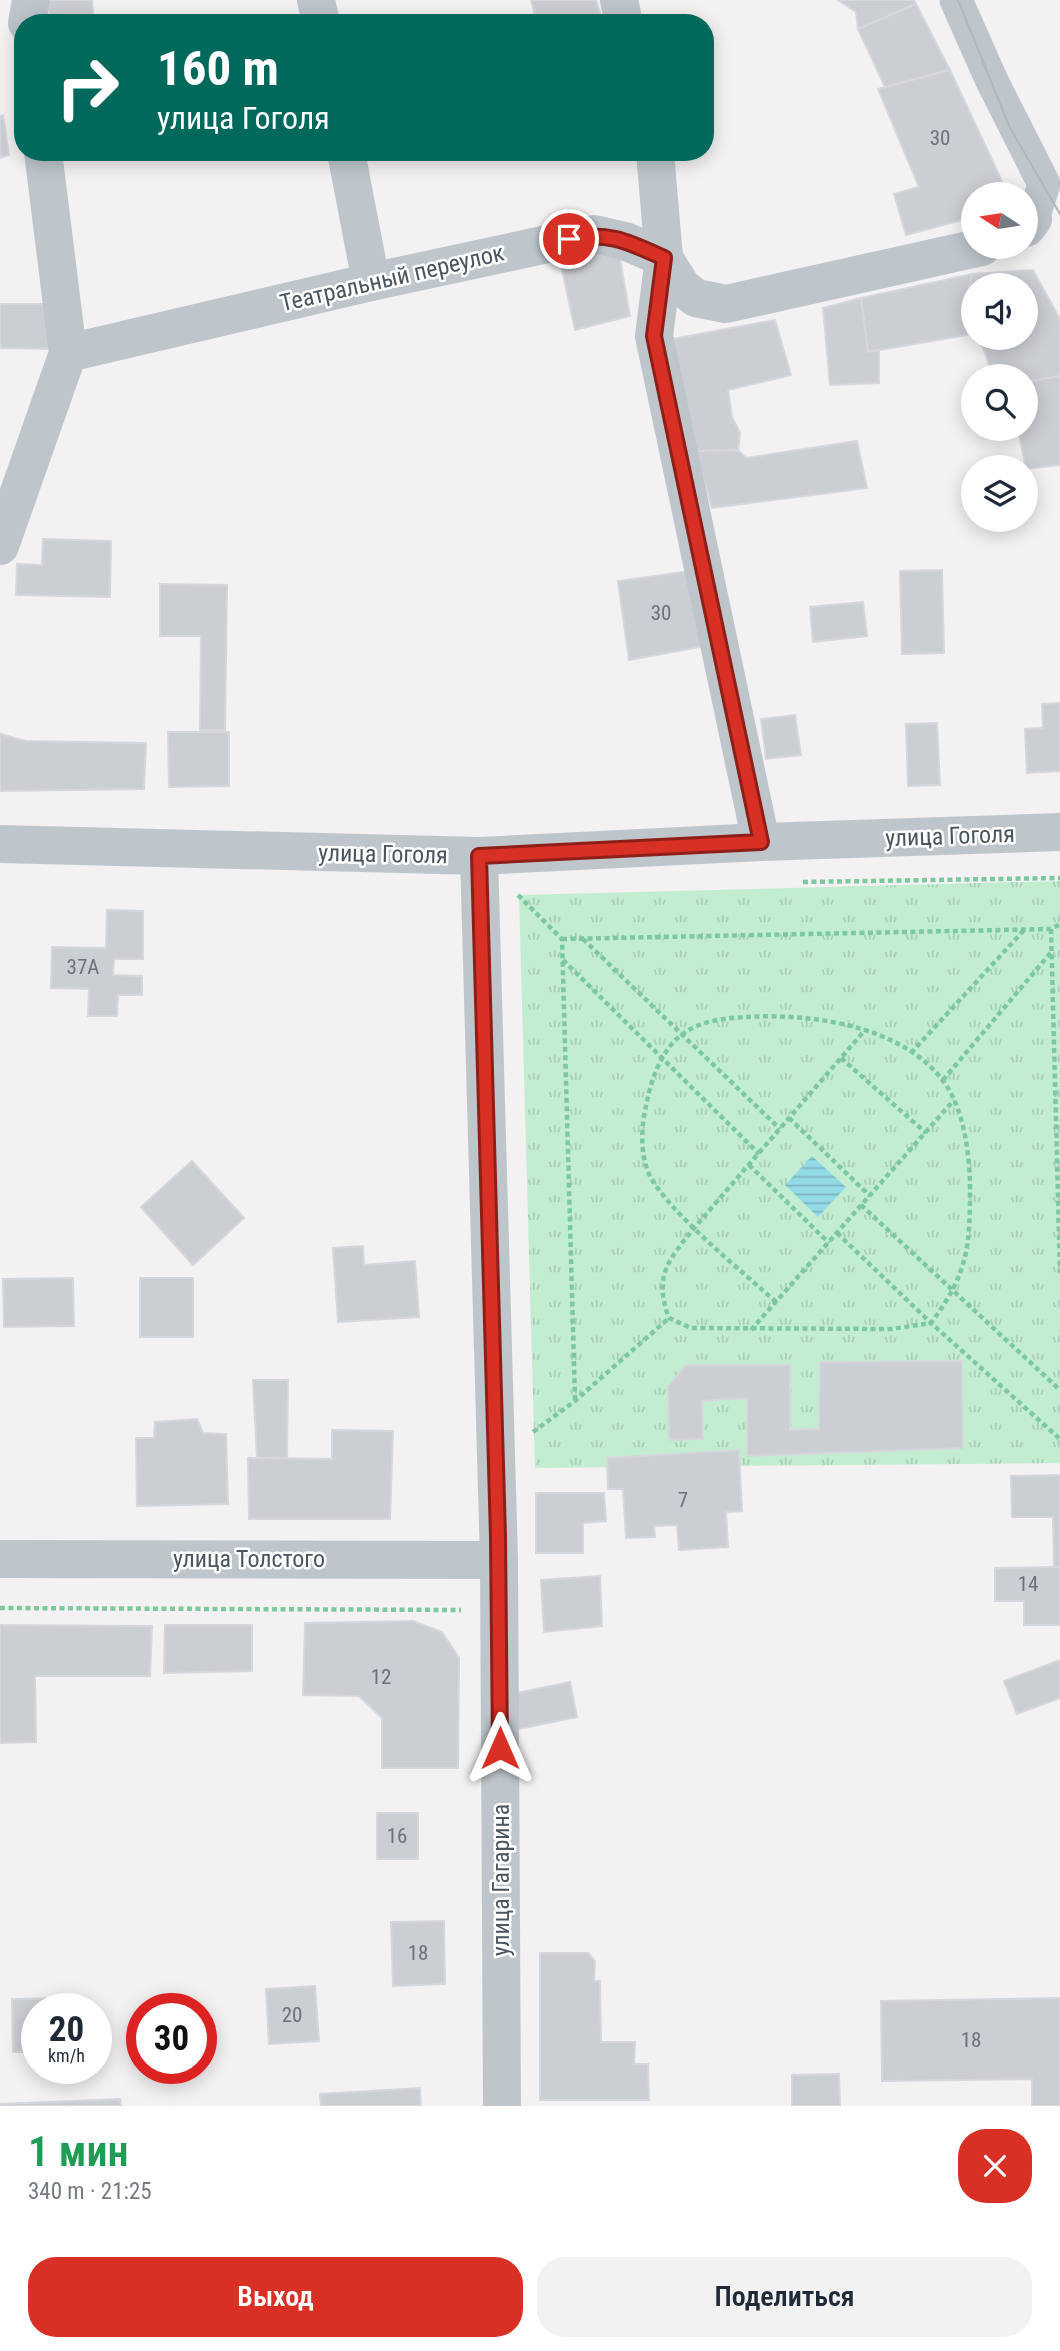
<!DOCTYPE html>
<html lang="ru">
<meta charset="utf-8">
<style>
:root{--surface:#fff;--page:#f2f2f3;--text:#1f2937;--muted:#747a83;--accent:#d93025}
body{margin:0;font-family:"Roboto Condensed",sans-serif;background:var(--page);color:var(--text);height:100vh;display:flex;flex-direction:column;font-size:26px;white-space:nowrap}
*{box-sizing:border-box;margin:0}
p{font-size:23px;color:var(--muted)}
.icon{flex:none;width:38px;height:38px;fill:none;stroke:currentColor;stroke-width:2;stroke-linecap:round;stroke-linejoin:round}
.map{position:relative;height:2106px;overflow:hidden}
.panel{display:flex;flex-direction:column;background:var(--surface);flex:1}
.panel>*{flex:none}
.top-card{position:absolute;left:14px;top:14px;width:700px;height:147px;border-radius:28px;box-shadow:0 4px 18px #0003;background:#00695c;color:#fff;overflow:hidden}
.needle{width:46px;rotate:282deg}
.fabs{position:absolute;left:961px;top:182px;display:grid;gap:14px}
.fabs a{display:grid;place-items:center;width:77px;height:77px;border-radius:50%;background:var(--surface);box-shadow:0 4px 18px #0003;font-size:35px}
.speed{position:absolute;left:21px;top:1993px;display:flex;gap:14px;font-size:35px;font-weight:700;text-align:center}
.speed>*{display:grid;place-content:center;width:91px;height:91px;border-radius:50%;background:var(--surface);box-shadow:0 4px 18px #0003;line-height:1}
.speed small{font-size:18px;font-weight:400}
.speed .limit{border:10px solid #d22;background:#fff;color:#111}
.pin{position:absolute;display:grid;place-items:center;width:60px;height:60px;color:#fff;margin:-30px;border:4px solid #fff;border-radius:50%;box-shadow:0 2px 7px #0007}
.me{position:absolute;width:77px;margin:-38px;rotate:0deg;stroke-linejoin:round;filter:drop-shadow(0 0 5px #0008)}
.turn{display:flex;align-items:center;gap:24px;height:147px;padding:0 28px;font-size:32px}
.turn .icon{width:91px;height:91px;stroke-width:2.5}
.turn b{display:block;font-size:49px;line-height:60px}
.round{display:grid;place-items:center;flex:none;width:74px;height:74px;border-radius:28px;background:var(--page)}
.overview{display:flex;align-items:center;justify-content:space-between;height:119px;padding:0 28px}
h1{font-size:42px;font-weight:600;line-height:52px;color:#1e9e55}
.action{display:flex;gap:14px;margin-top:auto;padding:14px 28px}
.action a{flex:1;height:80px;border-radius:28px;background:var(--accent);color:#fff;font-size:28px;font-weight:600;line-height:80px;text-align:center}
.action a+a{background:var(--page);color:var(--text)}
.map>svg:first-child{display:block}
.park{fill:url(#park-tufts)}
.water{fill:url(#water-rules)}
.building{fill:#cbced3;stroke:#d5d7dc;stroke-width:2}
.lines{fill:none;stroke-linecap:round;stroke-linejoin:round}
.path{stroke:#7dc99f;stroke-width:4.5;stroke-dasharray:5 3.5;stroke-linecap:butt}
.pedestrian{stroke:#bec6cc;stroke-width:33}
.minor{stroke:#bec6cc;stroke-width:38}
.tram{stroke:#b3b6bb;stroke-width:2}
.route-casing{stroke:#8d1f18;stroke-width:18}
.route{stroke:#d93025;stroke-width:12}
.labels{text-anchor:middle;stroke-width:5;stroke-linejoin:round;paint-order:stroke}
.number-label{font-size:21px;fill:#6a737a}
.street-label{font-size:24px;fill:#4a555d;stroke:#fff}
</style>
<div class="map">
<svg width="1060" height="2106" viewBox="0 0 1060 2106">
<defs>
<pattern id="park-tufts" width="24" height="20" patternUnits="userSpaceOnUse" patternTransform="scale(1.75)"><rect width="24" height="20" fill="#c3edd1"/><path d="M3 7l-1-3M5 7V3M7 7l1-3M15 17l-1-3M17 17v-4M19 17l1-3" fill="none" stroke="#a9cdb6"/></pattern>
<pattern id="water-rules" width="6" height="5" patternUnits="userSpaceOnUse" patternTransform="scale(1.75)"><rect width="6" height="5" fill="#93dae7"/><path d="M0 2.5h6" fill="none" stroke="#7ab4be"/></pattern>
</defs>
<rect width="100%" height="100%" fill="#f3f1f1"/>
<path class="park" d="M1060,881V1463L535,1468L519,895Z"/>
<path class="water" d="M812,1156L846,1187L818,1217L785,1185Z"/>
<g class="building">
<path d="M49,0H92L94,23H50Z"/>
<path d="M531,0H596L603,23H537Z"/>
<path d="M838,0H914L916,4L858,29L856,12Z"/>
<path d="M916,4L950,70L885,87L858,29Z"/>
<path d="M950,70L1008,194H973V217L906,235L894,194L919,187L878,89Z"/>
<path d="M3,115L9,155L0,158V116Z"/>
<path d="M617,242L630,316L575,330L559,255Z"/>
<path d="M1033,270L1060,319V376L1026,382V376H994L979,338H1026V285H973V316L968,292L972,274Z"/>
<path d="M972,274L968,292L973,334L868,352L861,298Z"/>
<path d="M861,298L868,352L879,350V383L830,385L823,308Z"/>
<path d="M0,304H51L50,349L0,348Z"/>
<path d="M775,320L791,375L728,390L732,417L740,433L738,450L695,451L672,339Z"/>
<path d="M1060,376V465L1026,469L1018,429H1026V382Z"/>
<path d="M857,441L867,488L712,508L695,451L738,450L746,458Z"/>
<path d="M43,539L111,541L110,597L16,595L17,564L42,565Z"/>
<path d="M942,570L944,653L902,654L900,571Z"/>
<path d="M690,571L705,646L629,660L618,581Z"/>
<path d="M160,584L227,585L225,730H200L201,636H160Z"/>
<path d="M863,602L867,636L813,642L810,607Z"/>
<path d="M1060,703V771L1027,773L1025,729L1043,728L1042,704Z"/>
<path d="M795,715L801,755L766,759L761,719Z"/>
<path d="M937,723L940,785L908,786L906,724Z"/>
<path d="M168,732H229V786L169,787Z"/>
<path d="M0,734L26,741L146,743L144,789L0,791Z"/>
<path d="M107,910L143,911V959H114L113,975L142,976V995H118L117,1016H88L89,989L51,988L52,947L106,948Z"/>
<path d="M192,1161L244,1218L193,1265L141,1207Z"/>
<path d="M363,1246L364,1265L415,1261L419,1317L338,1322L333,1248Z"/>
<path d="M73,1278L74,1326L4,1327L3,1279Z"/>
<rect x="140" y="1278" width="53" height="59"/>
<path d="M962,1361L963,1448L747,1456V1398L702,1401L703,1439L669,1440L668,1386L686,1365H790V1430L819,1429L820,1362Z"/>
<path d="M253,1380H288L287,1458H257Z"/>
<path d="M197,1419L203,1433L226,1434L228,1504L137,1506L136,1438H154L155,1422Z"/>
<path d="M332,1430L393,1431L390,1519H249L248,1458L332,1459Z"/>
<path d="M739,1450L742,1511L726,1512L728,1547L679,1550L677,1525L654,1526L655,1537L626,1538L623,1489H608L607,1458Z"/>
<path d="M1060,1475V1567H1054L1053,1517H1012L1011,1476Z"/>
<path d="M536,1493H604L606,1521L583,1523V1553H536Z"/>
<path d="M1054,1567H1060V1625H1024V1601H995V1568Z"/>
<path d="M600,1576L602,1626L544,1632L541,1580Z"/>
<path d="M413,1621L442,1632L459,1658L458,1768H382V1718L359,1696L303,1695L305,1623Z"/>
<path d="M0,1625L152,1626L150,1676H35L36,1742L0,1743Z"/>
<path d="M165,1625H252V1671L164,1673Z"/>
<path d="M1060,1660V1698L1017,1714L1004,1681Z"/>
<path d="M570,1682L577,1717L514,1730L507,1695Z"/>
<rect x="377" y="1813" width="41" height="46"/>
<path d="M444,1921L445,1984L393,1986L391,1922Z"/>
<path d="M540,1953H588L595,1961L594,1981H600L601,2042H635L634,2064H648L649,2100H540Z"/>
<path d="M315,1986L319,2041L269,2044L266,1989Z"/>
<path d="M85,1998V2009H37V2052H13L12,1999Z"/>
<path d="M1060,1998V2106H1032V2079L882,2081L881,2001Z"/>
<path d="M839,2074L840,2106H792V2075Z"/>
<path d="M420,2088L421,2106H321L320,2094Z"/>
<path d="M120,2099L121,2106H0V2104Z"/>
</g>
<g class="lines">
<g class="path">
<path d="M803,882L1060,878"/>
<path d="M518,895L562,939L575,1401"/>
<path d="M1051,929L1060,1273"/>
<path d="M562,939L1051,929L1060,924"/>
<path d="M583,939L780,1129"/>
<path d="M563,960L759,1154"/>
<path d="M911,1053L1024,930"/>
<path d="M841,1058L926,1133"/>
<path d="M943,1080L1053,950"/>
<path d="M789,1118L870,1196"/>
<path d="M749,1165L829,1243"/>
<path d="M861,1205L1060,1390"/>
<path d="M837,1233L931,1323L1060,1439"/>
<path d="M776,1302C744,1273 666,1210 649,1174C640,1154 641,1127 646,1106C651,1080 661,1049 684,1033C701,1021 725,1018 745,1017C810,1013 902,1025 944,1082C964,1110 969,1151 970,1184C970,1246 969,1272 931,1323L892,1329L691,1328L669,1318C653,1276 669,1259 695,1227L865,1030"/>
<path d="M751,1330L954,1100"/>
<path d="M533,1432L575,1401L669,1318"/>
<path d="M0,1608L461,1610"/>
</g>
<path class="pedestrian" d="M956,0L992,81L1044,184L1033,219"/>
<g class="minor">
<path d="M316,0L321,23"/>
<path d="M619,0L624,23"/>
<path d="M27,23L31,0"/>
<path d="M346,152L371,282"/>
<path d="M655,152L664,258L654,336L761,842"/>
<path d="M1026,228L1033,219"/>
<path d="M68,353L371,282L594,234L625,241L664,258L682,287L696,298L726,304L982,247"/>
<path d="M0,546L68,353L43,152"/>
<path d="M0,844L479,856L761,842L1060,832"/>
<path d="M479,856L499,1560L502,2106"/>
<path d="M0,1559L499,1560"/>
</g>
<path class="tram" d="M958,0L1010,128L1060,214"/>
</g>
<g class="lines">
<g class="route-casing">
<path id="route" d="M500,1748L498,1537L479,856L761,842L654,336L664,258C629,242 608,231 569,239"/>
</g>
<use href="#route" class="route"/>
</g>
<g class="labels">
<g class="number-label">
<text x="940" y="145">30</text>
<text x="661" y="620">30</text>
<text x="83" y="974">37А</text>
<text x="683" y="1507">7</text>
<text x="1028" y="1591">14</text>
<text x="381" y="1684">12</text>
<text x="397" y="1843">16</text>
<text x="418" y="1960">18</text>
<text x="292" y="2022">20</text>
<text x="971" y="2047">18</text>
</g>
<g class="street-label">
<text transform="translate(392 278) rotate(-13)" y="8">Театральный переулок</text>
<text transform="translate(950 836) rotate(-2)" y="8">улица Гоголя</text>
<text transform="translate(383 854) rotate(1)" y="8">улица Гоголя</text>
<text x="249" y="1567">улица Толстого</text>
<text transform="translate(501 1880) rotate(-90)" y="8">улица Гагарина</text>
</g>
</g>
</svg>
<div class="fabs">
<a><svg class="needle" viewBox="-14 -14 28 28"><path d="M0-13l5 13h-10z" fill="#e53935"/><path d="M0 13l5-13h-10z" fill="#747a83"/></svg></a>
<a><svg class="icon" aria-label="sound" viewBox="0 0 24 24"><path d="M4 9h4l5-4v14l-5-4H4zM17 9q2 3 0 6"/></svg></a>
<a><svg class="icon" aria-label="search" viewBox="0 0 24 24"><circle cx="10" cy="10" r="6"/><path d="M15 15l6 6"/></svg></a>
<a><svg class="icon" aria-label="layers" viewBox="0 0 24 24"><path d="M12 4l9 5-9 5-9-5zM3 14l9 5 9-5"/></svg></a>
</div>
<div class="speed"><div>20<small>km/h</small></div><div class="limit">30</div></div>
<div class="pin" style="left:569px;top:239px;background:#d93025"><svg class="icon" aria-label="arrive" viewBox="0 0 24 24"><path d="M6 21V4h12l-3 4 3 4H6"/></svg></div>
<svg class="me" style="left:500px;top:1748px" viewBox="-20 -20 40 40"><path d="M0-17L14 15 0 8-14 15z" fill="#d93025" stroke="#fff" stroke-width="4"/></svg>
<div class="top-card">
<div class="turn"><svg class="icon" aria-label="right" viewBox="0 0 24 24"><path d="M7 20v-9h11M14 6l5 5-5 5"/></svg><div><b>160 m</b>улица Гоголя</div></div>
</div>
</div>
<section class="panel">
<div class="overview"><div><h1>1 мин</h1><p>340 m · 21:25</p></div><a class="round" style="background:#d93025;color:#fff"><svg class="icon" aria-label="close" viewBox="0 0 24 24"><path d="M6 6l12 12M18 6L6 18"/></svg></a></div>
<div class="action"><a>Выход</a><a>Поделиться</a></div>
</section>
